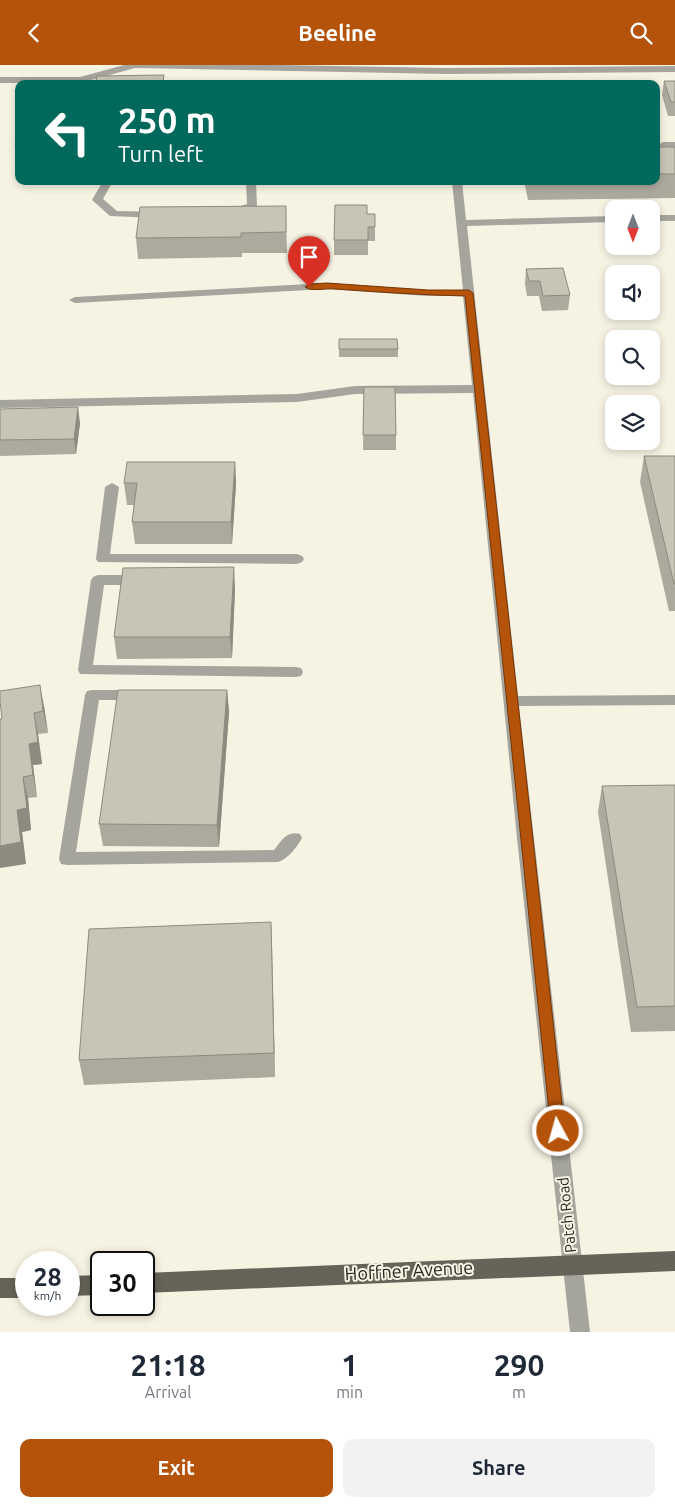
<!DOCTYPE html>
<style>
:root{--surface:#fff;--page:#f2f2f3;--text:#1f2937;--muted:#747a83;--accent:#b45309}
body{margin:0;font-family:Ubuntu,sans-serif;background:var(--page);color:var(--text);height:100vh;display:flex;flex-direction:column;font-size:19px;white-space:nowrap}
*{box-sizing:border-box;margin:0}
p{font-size:16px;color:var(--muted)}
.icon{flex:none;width:28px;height:28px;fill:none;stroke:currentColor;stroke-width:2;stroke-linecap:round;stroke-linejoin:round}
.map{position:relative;height:1267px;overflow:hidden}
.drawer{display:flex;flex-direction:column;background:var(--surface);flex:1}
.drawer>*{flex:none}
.hud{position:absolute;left:15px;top:15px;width:645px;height:105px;border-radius:10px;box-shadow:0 2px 8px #0003;background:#00695c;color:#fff;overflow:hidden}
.needle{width:32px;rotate:180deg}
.controls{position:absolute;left:605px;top:135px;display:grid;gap:10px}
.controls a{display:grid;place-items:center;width:55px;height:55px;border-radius:10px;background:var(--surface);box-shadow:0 2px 8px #0003;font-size:25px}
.speed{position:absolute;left:15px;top:1186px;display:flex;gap:10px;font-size:25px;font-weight:700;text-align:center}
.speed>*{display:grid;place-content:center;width:65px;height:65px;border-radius:50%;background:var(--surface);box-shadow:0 2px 8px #0003;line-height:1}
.speed small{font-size:12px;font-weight:400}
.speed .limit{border:2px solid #111;border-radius:8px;background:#fff;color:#111}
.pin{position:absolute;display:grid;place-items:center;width:42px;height:42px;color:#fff;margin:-51px -21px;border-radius:50% 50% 50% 0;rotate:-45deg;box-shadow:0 0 5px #0007}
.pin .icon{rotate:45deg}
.me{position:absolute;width:55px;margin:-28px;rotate:354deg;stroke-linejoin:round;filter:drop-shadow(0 0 4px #0008)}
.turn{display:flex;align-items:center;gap:18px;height:105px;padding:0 20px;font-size:22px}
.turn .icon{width:65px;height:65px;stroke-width:2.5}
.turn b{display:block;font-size:35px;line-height:42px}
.eta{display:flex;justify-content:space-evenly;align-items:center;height:85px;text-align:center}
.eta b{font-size:30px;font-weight:700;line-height:35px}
.primary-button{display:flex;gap:10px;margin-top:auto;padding:10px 20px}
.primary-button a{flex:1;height:58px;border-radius:10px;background:var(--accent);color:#fff;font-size:20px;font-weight:700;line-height:58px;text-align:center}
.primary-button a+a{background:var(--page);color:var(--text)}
header{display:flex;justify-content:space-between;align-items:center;height:65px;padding:0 20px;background:var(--accent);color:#fff;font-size:22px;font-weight:700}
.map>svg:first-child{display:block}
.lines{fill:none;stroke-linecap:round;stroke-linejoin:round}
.minor{fill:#a5a49d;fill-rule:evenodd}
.major{fill:#666358;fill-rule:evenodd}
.wall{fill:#ada99d}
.shaded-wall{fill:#8d8a7f}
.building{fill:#c9c5b6;stroke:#8d8a7f}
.route{fill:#b45309;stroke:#753606}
.labels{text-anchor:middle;stroke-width:4;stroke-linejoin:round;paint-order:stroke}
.street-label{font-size:15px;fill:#26251f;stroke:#f7f3e3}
.near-street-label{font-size:18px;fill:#26251f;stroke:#f7f3e3}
</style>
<header><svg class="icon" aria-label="back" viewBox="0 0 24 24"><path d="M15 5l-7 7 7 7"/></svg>Beeline<svg class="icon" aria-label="search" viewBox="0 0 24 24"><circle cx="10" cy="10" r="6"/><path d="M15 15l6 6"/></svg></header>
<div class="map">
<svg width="675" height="1267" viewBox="0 0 675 1267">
<rect width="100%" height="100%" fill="#f7f3e3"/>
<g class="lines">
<g class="minor">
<path d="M124,0H279L445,3L675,1V7L445,9L135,3L80,18H0V12H80Z"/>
<path d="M663,77H675V83L659,82L658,80Z"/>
<path d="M103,116H113L103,134L117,146L159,147L164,150L159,153L110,151L92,135Z"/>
<path d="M246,116H256L257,141L256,143L231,150L227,149L226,147L227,145L247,139Z"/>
<path d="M452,116H462L466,155L614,151V157L467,161L518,631L675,630V640L519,641L590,1267H570L517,773L473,328L355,329L297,337L0,343V335L297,329L355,321L472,320L463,231H427L327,224L75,238L69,235L75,232L327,218L427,225H463Z"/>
<rect x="651" y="150" width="24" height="6"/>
<path d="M112,418L119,422L110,489H297L302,491L304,494L302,497L297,499L98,497L96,494L105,422Z"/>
<path d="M98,510H142L147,512L149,515L147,518L142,520H104L93,600L296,602L301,603L303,607L301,611L296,612L80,609L78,605L91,515L93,512Z"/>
<path d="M92,625H136L141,626L143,630L141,634L136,635H99L76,787L274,785C281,776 287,765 300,769L302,773C297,782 288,794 278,797L67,800L61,799L59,794L85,630L87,626Z"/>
</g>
<g class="major">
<path d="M675,1186V1206L144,1228V1208Z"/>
<path d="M101,1210V1230L69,1231V1211Z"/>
<rect x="0" y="1213" width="26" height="20"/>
</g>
</g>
<g class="wall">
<path d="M664,16H675V51H668L662,30Z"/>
<path d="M19,67V94H17L15,80Z"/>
<path d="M656,82H675V133L528,135L524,116H656Z"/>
<path d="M286,141L287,188H242V192L138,194L136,173Z"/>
<path d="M367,149H375V176H368V190H334V175Z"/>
<path d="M526,204L570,230L568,245L542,246L539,231H527L525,219Z"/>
<path d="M339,274L398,284V292H339Z"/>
<path d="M364,322L396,370V385H363Z"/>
<path d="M0,344L80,358L76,389L0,391Z"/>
<path d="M644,391H675V546H669L640,417Z"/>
<path d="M235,397L236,419L232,479H135L132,457L134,440H127L124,418Z"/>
<path d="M235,524L232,593L117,594L114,572Z"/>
<path d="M227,625L229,647L219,782L103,781L99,759Z"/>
<path d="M44,641L48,668L38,669L42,699L33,700L37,732L28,733L31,765L22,767L26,799L0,654Z"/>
<path d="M675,720V966L631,967L598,747L602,721Z"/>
<path d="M271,857L275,1012L84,1020L79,995Z"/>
</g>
<g class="shaded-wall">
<path d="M78,342L80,358L76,389L74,374Z"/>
<path d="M235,397L236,419L232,479L231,457Z"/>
<path d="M234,502L235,524L232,593L230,572Z"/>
<path d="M40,620L44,641L48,668L43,646Z"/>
<path d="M227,625L229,647L219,782L217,760Z"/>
<path d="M34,648L38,669L42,699L33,700L37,732L33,710L29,679Z"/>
<path d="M23,712L28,733L31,765L22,767L26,799L0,803V781L17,745Z"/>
<path d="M271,857L272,882L275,1012L274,988Z"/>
</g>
<g class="building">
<path d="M164,10L163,19H95L97,11Z"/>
<rect x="290" y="16" width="39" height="3"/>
<path d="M510,16H570L571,19H511Z"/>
<path d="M664,16H675V37H671Z"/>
<path d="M19,67V80H15Z"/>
<rect x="656" y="82" width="19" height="27"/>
<path d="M335,140H367V149H375V162H368V175H334Z"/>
<path d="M286,141V167L241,168V172L136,173L140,142Z"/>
<path d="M563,203L570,230L543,231L540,216H529L526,204Z"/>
<path d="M339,274H397L398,284H339Z"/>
<path d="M364,322H395L396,370H363Z"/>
<path d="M78,342L74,374L0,375V344Z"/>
<path d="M644,391H675V519H674Z"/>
<path d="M127,397H235L231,457H132L137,418H124Z"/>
<path d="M234,502L230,572H114L123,503Z"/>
<path d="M40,620L43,646L34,648L38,677L29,679L33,710L23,712L27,743L17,745L21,777L0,781V654H2L0,636V626Z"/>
<path d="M118,625H227L217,760L99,759Z"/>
<path d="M675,720V941L637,942L602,721Z"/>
<path d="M271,857L274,988L79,995L89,864Z"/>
</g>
<path class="route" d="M327,218L428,225H469L473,228L565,1066L563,1070L558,1072L553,1070L551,1066L465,231C421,230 378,227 335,224C326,223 311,227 305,222L309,219Z"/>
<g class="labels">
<g class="street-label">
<text transform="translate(567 1150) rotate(-96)" y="5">Patch Road</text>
</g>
<g class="near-street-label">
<text transform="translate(409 1206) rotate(-3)" y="6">Hoffner Avenue</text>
</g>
</g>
</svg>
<div class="controls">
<a><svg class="needle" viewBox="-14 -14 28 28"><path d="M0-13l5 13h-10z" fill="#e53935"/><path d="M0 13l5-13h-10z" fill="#747a83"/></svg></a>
<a><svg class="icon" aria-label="sound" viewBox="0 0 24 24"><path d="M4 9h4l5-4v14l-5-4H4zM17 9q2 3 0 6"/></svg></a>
<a><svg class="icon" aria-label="search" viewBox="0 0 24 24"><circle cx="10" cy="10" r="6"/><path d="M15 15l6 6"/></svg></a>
<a><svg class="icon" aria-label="layers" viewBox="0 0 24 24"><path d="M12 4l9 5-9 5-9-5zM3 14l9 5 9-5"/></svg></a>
</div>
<div class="speed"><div>28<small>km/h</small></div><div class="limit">30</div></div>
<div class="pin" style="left:309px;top:222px;background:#d93025"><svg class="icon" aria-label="arrive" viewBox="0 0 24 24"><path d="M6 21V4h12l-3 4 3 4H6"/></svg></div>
<svg class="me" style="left:558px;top:1066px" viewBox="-20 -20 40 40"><circle r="17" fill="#b45309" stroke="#fff" stroke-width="3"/><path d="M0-11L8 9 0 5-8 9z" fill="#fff"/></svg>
<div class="hud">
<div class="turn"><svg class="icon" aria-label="left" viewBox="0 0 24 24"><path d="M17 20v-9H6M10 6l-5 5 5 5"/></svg><div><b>250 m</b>Turn left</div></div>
</div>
</div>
<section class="drawer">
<div class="eta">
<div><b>21:18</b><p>Arrival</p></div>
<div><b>1</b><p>min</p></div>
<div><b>290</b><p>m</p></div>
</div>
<div class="primary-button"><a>Exit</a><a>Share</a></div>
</section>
